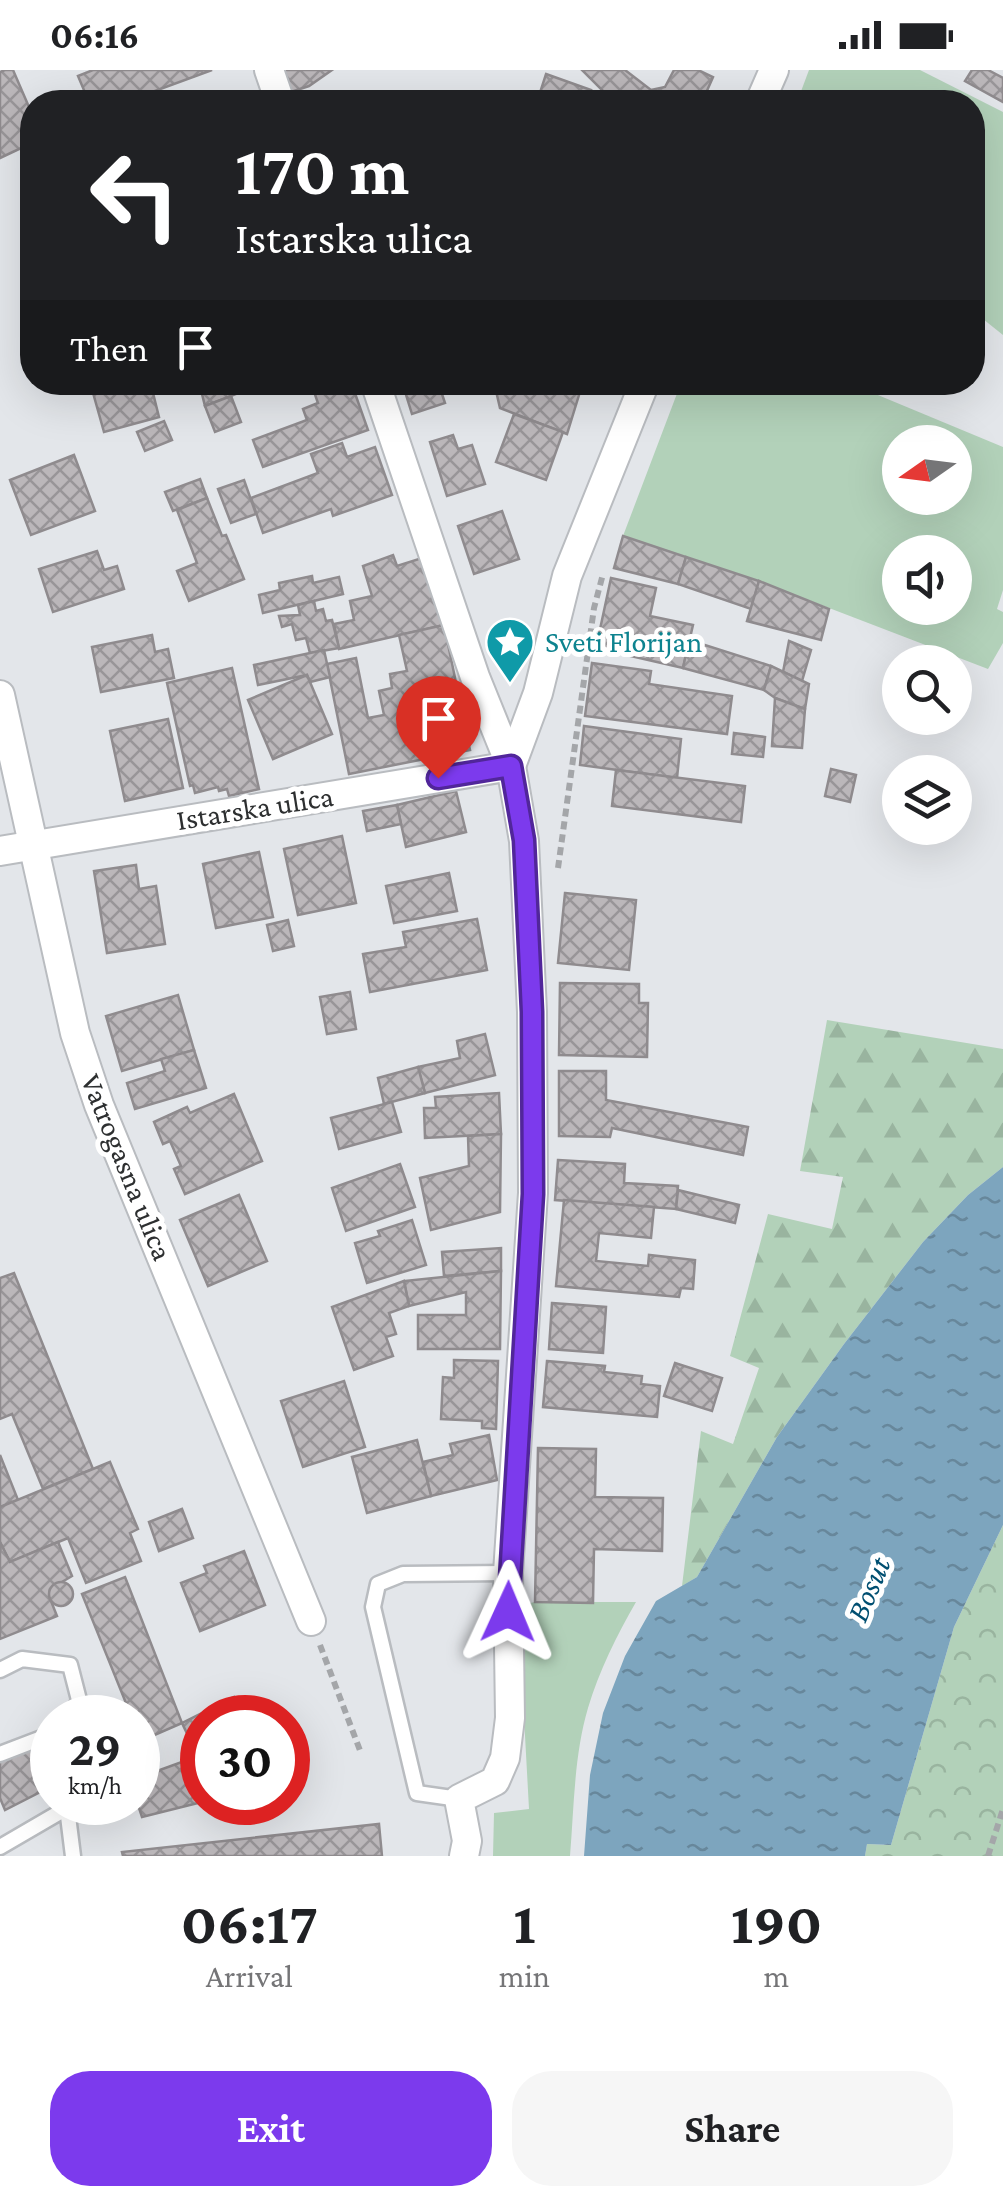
<!DOCTYPE html>
<style>
:root{--surface:#fff;--page:#f6f6f6;--text:#202124;--muted:#757577;--accent:#7c3aed}
body{margin:0;font-family:"Crimson Pro",serif;background:var(--page);color:var(--text);height:100vh;display:flex;flex-direction:column;font-size:38px;white-space:nowrap}
*{box-sizing:border-box;margin:0}
p{font-size:32px;color:var(--muted)}
.icon{flex:none;width:55px;height:55px;fill:none;stroke:currentColor;stroke-width:2;stroke-linecap:round;stroke-linejoin:round}
.map{position:relative;height:1786px;overflow:hidden}
.sheet{display:flex;flex-direction:column;background:var(--surface);flex:1}
.sheet>*{flex:none}
.top-card{position:absolute;left:20px;top:20px;width:965px;height:305px;border-radius:40px;box-shadow:0 10px 40px #0002;background:#202124;color:#fff;overflow:hidden}
.needle{width:65px;rotate:256deg}
.buttons{position:absolute;left:882px;top:355px;display:grid;gap:20px}
.buttons a{display:grid;place-items:center;width:90px;height:90px;border-radius:50%;background:var(--surface);box-shadow:0 10px 40px #0002;font-size:50px}
.speed{position:absolute;left:30px;top:1625px;display:flex;gap:20px;font-size:50px;font-weight:700;text-align:center}
.speed>*{display:grid;place-content:center;width:130px;height:130px;border-radius:50%;background:var(--surface);box-shadow:0 10px 40px #0002;line-height:1}
.speed small{font-size:25px;font-weight:400}
.speed .limit{border:15px solid #d22;background:#fff;color:#111}
.pin{position:absolute;display:grid;place-items:center;width:85px;height:85px;color:#fff;margin:-102px -42px;border-radius:50% 50% 50% 0;rotate:-45deg;box-shadow:0 0 10px #0007}
.pin .icon{rotate:45deg}
.me{position:absolute;width:110px;margin:-55px;rotate:1deg;stroke-linejoin:round;filter:drop-shadow(0 0 8px #0008)}
.turn{display:flex;align-items:center;gap:35px;height:210px;padding:0 50px;font-size:45px}
.turn .icon{width:130px;height:130px;stroke-width:2.5}
.turn b{display:block;font-size:70px;line-height:85px}
.then{display:flex;align-items:center;height:95px;padding:0 50px;background:#0003;gap:20px;font-size:38px}
.eta{display:flex;justify-content:space-evenly;align-items:center;height:170px;text-align:center}
.eta b{font-size:60px;font-weight:700;line-height:70px}
.cta{display:flex;gap:20px;margin-top:auto;padding:20px 50px}
.cta a{flex:1;height:115px;border-radius:40px;background:var(--accent);color:#fff;font-size:40px;font-weight:700;line-height:115px;text-align:center}
.cta a+a{background:var(--page);color:var(--text)}
.status{display:flex;justify-content:space-between;align-items:center;height:70px;padding:0 50px;background:var(--surface);direction:ltr}
.status svg{height:28px;fill:currentColor}
.map>svg:first-child{display:block}
.grass{fill:#b2d1b9;fill-rule:evenodd}
.forest{fill:url(#forest-firs)}
.park{fill:url(#park-crowns)}
.water{fill:url(#water-ripples)}
.building{fill:url(#building-cross-hatch);stroke:#8f8b8e;stroke-width:2.5}
.lines{fill:none;stroke-linecap:round;stroke-linejoin:round}
.service-casing{stroke:#b9bcc0;stroke-width:19}
.minor-casing{stroke:#b9bcc0;stroke-width:32}
.path{stroke:#a4a6a9;stroke-width:6;stroke-dasharray:8 5;stroke-linecap:butt}
.service{stroke:#fff;stroke-width:14}
.minor{stroke:#fff;stroke-width:28}
.route-casing{stroke:#51269a;stroke-width:25}
.route{stroke:#7c3aed;stroke-width:18}
.labels{text-anchor:middle;stroke-width:10;stroke-linejoin:round;paint-order:stroke}
.culture-label{font-size:30px;fill:#0d838f;stroke:#fff;text-anchor:start}
.street-label{font-size:30px;fill:#2d2f30;stroke:#fff}
.water-label{font-size:32px;font-style:italic;fill:#004f71;stroke:#fff}
</style>
<div class="status"><b>06:16</b><svg viewBox="0 0 49 12"><path d="M0 12V9h3v3zM5 12V6h3v6zM10 12V3h3v9zM15 12V0h3v12zM26 1h20v11H26zM47 4h2v5h-2z"/></svg></div>
<div class="map">
<svg width="1003" height="1786" viewBox="0 0 1003 1786">
<defs>
<pattern id="forest-firs" width="22" height="20" patternUnits="userSpaceOnUse" patternTransform="scale(2.5)"><rect width="22" height="20" fill="#b2d1b9"/><path d="M5 1l3.5 6h-7zM16 11l3.5 6h-7z" fill="#99b49f"/></pattern>
<pattern id="park-crowns" width="20" height="18" patternUnits="userSpaceOnUse" patternTransform="scale(2.5)"><rect width="20" height="18" fill="#b2d1b9"/><path d="M2 6a3 3 0 1 1 6 0M12 15a3 3 0 1 1 6 0" fill="none" stroke="#99b49f"/></pattern>
<pattern id="water-ripples" width="26" height="14" patternUnits="userSpaceOnUse" patternTransform="scale(2.5)"><rect width="26" height="14" fill="#7da5be"/><path d="M2 4q2-2 4 0t4 0M15 11q2-2 4 0t4 0" fill="none" stroke="#67879b"/></pattern>
<pattern id="building-cross-hatch" width="8" height="8" patternUnits="userSpaceOnUse" patternTransform="scale(2.5)"><rect width="8" height="8" fill="#bbb7ba"/><path d="M0 0l8 8M0 8l8-8" fill="none" stroke="#989598"/></pattern>
</defs>
<rect width="100%" height="100%" fill="#e3e6ea"/>
<g class="grass">
<path d="M809,0H920L1003,42V265L973,241L972,32H797Z"/>
<path d="M681,313H849L1003,377V520L997,539L1003,542V573L988,599L759,511L623,466ZM900,372H955V428H900ZM900,482H955V538H900Z"/>
<path d="M535,1532H636C617,1565 599,1601 588,1638C574,1685 574,1738 570,1786H493L494,1743L529,1739L519,1555L520,1535Z"/>
</g>
<path class="forest" d="M827,950L1003,979V1097L968,1125L923,1172L844,1274L777,1367L697,1507L682,1516L701,1361L733,1374L759,1298L730,1286L768,1144L832,1159L843,1107L800,1101Z"/>
<path class="park" d="M1003,1455V1786H865L867,1774L891,1775L954,1557Z"/>
<path class="water" d="M1003,1097V1455L954,1557L891,1775L867,1774L865,1786H584L590,1705L603,1643L625,1586L656,1531L697,1507L777,1367L844,1274L923,1172L968,1125Z"/>
<g class="building">
<path d="M5,0H13L32,44V73L0,88V2Z"/>
<path d="M93,0H212L125,32H89L78,6Z"/>
<path d="M283,0H332L309,16L291,22Z"/>
<path d="M582,0H625L651,20L665,17L674,0H698L713,7L702,32H614Z"/>
<path d="M972,0H988L1003,8V32L965,11Z"/>
<path d="M546,4L591,20L586,32H537Z"/>
<path d="M90,312H135L138,323L152,319L159,347L104,362Z"/>
<path d="M199,312H267L205,336Z"/>
<path d="M330,312H351L368,360L263,397L253,370L307,350L303,339L318,333L313,319Z"/>
<path d="M402,312H438L445,333L412,344Z"/>
<path d="M494,312L545,315L583,312L567,364L500,338Z"/>
<path d="M231,326L241,352L215,362L205,336Z"/>
<path d="M514,344L563,362L546,410L496,392Z"/>
<path d="M164,351L172,370L145,381L137,362Z"/>
<path d="M453,365L458,379L472,375L485,414L447,426L430,372Z"/>
<path d="M342,373L347,387L375,377L392,425L333,446L331,439L263,463L251,428L318,403L311,384Z"/>
<path d="M74,385L95,441L31,465L10,410Z"/>
<path d="M200,409L207,428L173,441L165,422Z"/>
<path d="M244,410L256,444L231,453L218,419Z"/>
<path d="M207,428L222,466L226,465L244,509L189,531L177,501L197,493L177,440Z"/>
<path d="M502,441L519,489L474,504L458,456Z"/>
<path d="M623,466L686,487L678,514L614,498Z"/>
<path d="M97,481L104,500L117,496L124,519L53,542L39,499Z"/>
<path d="M393,485L397,496L422,488L444,555L339,579L334,554L354,550L350,531L372,526L363,496Z"/>
<path d="M686,487L759,511L751,539L678,514Z"/>
<path d="M312,506L313,513L339,507L343,524L263,543L259,525L280,520L279,513Z"/>
<path d="M611,508L656,518L650,546L693,555L683,598L596,578Z"/>
<path d="M759,511L829,539L821,570L747,551Z"/>
<path d="M314,531L316,541L323,539L326,551L332,550L339,578L310,583L306,568L296,570L292,554L282,557L279,546L300,545L298,535Z"/>
<path d="M444,555L470,680L349,704L327,594L356,588L368,648L384,645L379,621L392,618L390,604L407,601L399,565Z"/>
<path d="M152,565L155,582L168,579L174,608L101,622L92,577Z"/>
<path d="M689,570L771,596L764,620L683,598Z"/>
<path d="M789,571L811,580L802,611L783,602Z"/>
<path d="M324,580L330,607L310,612L307,605L258,615L254,595Z"/>
<path d="M592,593L651,601L649,614L732,626L727,664L585,646Z"/>
<path d="M771,596L809,614L805,639L775,628L764,620Z"/>
<path d="M232,598L259,719L229,726L227,719L219,721L218,717L195,723L193,715L190,716L167,613Z"/>
<path d="M307,605L332,664L273,689L248,630Z"/>
<path d="M775,628L805,639L802,678L772,676Z"/>
<path d="M168,649L183,718L125,731L110,661Z"/>
<path d="M584,656L681,669L677,708L580,695Z"/>
<path d="M734,663L765,667L763,687L732,684Z"/>
<path d="M831,699L856,705L850,732L825,726Z"/>
<path d="M616,700L745,716L741,752L612,736Z"/>
<path d="M456,721L466,762L406,777L397,735Z"/>
<path d="M397,735L401,754L367,761L363,741Z"/>
<path d="M342,766L356,833L298,845L284,779Z"/>
<path d="M259,782L273,847L216,858L203,794Z"/>
<path d="M136,795L139,819L156,816L165,874L107,883L94,801Z"/>
<path d="M449,803L457,841L394,853L386,816Z"/>
<path d="M565,823L636,830L629,900L558,893Z"/>
<path d="M477,849L487,900L370,922L363,884L406,877L403,862Z"/>
<path d="M288,850L294,876L273,881L267,855Z"/>
<path d="M560,913L639,914V933H648L647,987L559,985Z"/>
<path d="M350,922L356,959L327,964L320,927Z"/>
<path d="M178,925L194,980L122,1001L106,946Z"/>
<path d="M485,964L495,1005L425,1023L418,997L460,988L457,971Z"/>
<path d="M194,980L206,1018L135,1039L127,1013L165,1001L161,989Z"/>
<path d="M418,997L425,1023L384,1034L378,1008Z"/>
<path d="M559,1001H606V1030L748,1057L743,1085L612,1058L610,1067L559,1066Z"/>
<path d="M499,1023L501,1064L425,1068L424,1038H436L435,1027Z"/>
<path d="M234,1024L262,1091L185,1124L174,1099L181,1096L170,1071L163,1074L154,1052L187,1037L190,1043Z"/>
<path d="M392,1032L401,1062L339,1079L331,1048Z"/>
<path d="M501,1064L500,1142L431,1160L420,1108L469,1096L468,1066Z"/>
<path d="M558,1090L625,1094L624,1113L678,1116L676,1139L555,1130Z"/>
<path d="M400,1094L415,1137L346,1161L332,1118Z"/>
<path d="M678,1120L739,1135L735,1153L676,1139Z"/>
<path d="M239,1125L267,1191L208,1216L180,1150Z"/>
<path d="M564,1130L654,1137L651,1168L599,1163L596,1191L648,1196L649,1185L695,1190L693,1219L681,1218L679,1227L556,1216Z"/>
<path d="M412,1150L426,1195L367,1213L355,1173L380,1166L378,1161Z"/>
<path d="M501,1178V1201L444,1206L442,1182Z"/>
<path d="M501,1201L500,1279H418V1245H466V1222L409,1236L404,1211Z"/>
<path d="M14,1203L93,1399L43,1419L12,1344L0,1349V1208Z"/>
<path d="M404,1211L409,1236L389,1243L396,1264L386,1267L393,1286L354,1300L332,1237Z"/>
<path d="M552,1233L606,1237L603,1283L549,1279Z"/>
<path d="M454,1290L498,1291L496,1359L482,1358V1351L441,1349L443,1307L454,1308Z"/>
<path d="M547,1291L605,1296L604,1302L642,1306L641,1314L660,1316L657,1347L543,1337Z"/>
<path d="M675,1293L722,1308L712,1341L664,1326Z"/>
<path d="M344,1311L365,1377L303,1397L281,1331Z"/>
<path d="M489,1365L497,1410L431,1426L423,1392L453,1385L450,1374Z"/>
<path d="M417,1370L431,1426L367,1443L352,1387Z"/>
<path d="M538,1378L596,1379L595,1427L663,1428L662,1481L594,1479L593,1533L535,1532Z"/>
<path d="M0,1385L18,1430L0,1437Z"/>
<path d="M110,1392L138,1459L130,1463L141,1491L86,1513L68,1468L10,1492L0,1472V1437Z"/>
<path d="M182,1439L193,1468L159,1481L149,1452Z"/>
<path d="M0,1472L10,1492L58,1472L72,1506L50,1519L49,1526L57,1546L0,1569Z"/>
<path d="M244,1481L265,1535L200,1561L181,1513L207,1503L204,1496Z"/>
<path d="M125,1507L182,1653L141,1671L138,1648H132L82,1524Z"/>
<circle cx="61" cy="1524" r="12"/>
<path d="M234,1627L245,1648H202V1695L182,1653Z"/>
<path d="M50,1670L52,1716L5,1740L0,1728V1688Z"/>
<path d="M288,1673L305,1708L288,1716Z"/>
<path d="M198,1686L202,1695V1732L142,1747L137,1732L138,1708Z"/>
<path d="M221,1732H255L228,1746Z"/>
<path d="M379,1754L382,1786H123L122,1782Z"/>
</g>
<g class="lines">
<g class="service-casing">
<g id="service">
<path d="M0,1600L22,1589L70,1595L79,1630L71,1648"/>
<path d="M0,1684L52,1664"/>
<path d="M459,1729L417,1723L373,1537L378,1514L403,1504L508,1503"/>
<path d="M0,1777L67,1738L73,1786"/>
</g>
</g>
<g class="minor-casing">
<g id="minor">
<path d="M269,0L280,32"/>
<path d="M760,32L774,0"/>
<path d="M375,312L475,607L511,696L524,771L532,942L533,1123L508,1503L510,1648L505,1688L495,1711L459,1729L467,1771L464,1786"/>
<path d="M0,625L75,963L99,1035L311,1551"/>
<path d="M511,696L538,623L567,506L645,312"/>
<path d="M0,781L511,696"/>
</g>
</g>
<g class="path">
<path d="M558,798L594,538L603,504"/>
<path d="M320,1575L361,1683"/>
<path d="M988,1786L1003,1739"/>
</g>
<use href="#service" class="service"/>
<use href="#minor" class="minor"/>
</g>
<g class="lines">
<g class="route-casing">
<path id="route" d="M438,708L511,696L524,770L532,942L533,1124L508,1542"/>
</g>
<use href="#route" class="route"/>
</g>
<defs>
<g id="sight-pin" transform="scale(2.5)"><path d="M0 17L-7.5 6A9.5 9.5 0 1 1 7.5 6Z" fill="#0f9aa8" stroke="#fff"/><path d="M0-6L1.8-2.2L6-1.7L2.9 1.2L3.7 5.4L0 3.3L-3.7 5.4L-2.9 1.2L-6-1.7L-1.8-2.2Z" fill="#fff"/></g>
</defs>
<g fill-rule="evenodd">
<use href="#sight-pin" x="510" y="572"/>
</g>
<g class="labels">
<g class="culture-label">
<text x="545" y="582">Sveti Florijan</text>
</g>
<g class="street-label">
<text transform="translate(255 738) rotate(-9)" y="10">Istarska ulica</text>
<text transform="translate(127 1097) rotate(68)" y="10">Vatrogasna ulica</text>
</g>
<g class="water-label">
<text transform="translate(868 1519) rotate(-67)" y="11">Bosut</text>
</g>
</g>
</svg>
<div class="buttons">
<a><svg class="needle" viewBox="-14 -14 28 28"><path d="M0-13l5 13h-10z" fill="#e53935"/><path d="M0 13l5-13h-10z" fill="#757577"/></svg></a>
<a><svg class="icon" aria-label="sound" viewBox="0 0 24 24"><path d="M4 9h4l5-4v14l-5-4H4zM17 9q2 3 0 6"/></svg></a>
<a><svg class="icon" aria-label="search" viewBox="0 0 24 24"><circle cx="10" cy="10" r="6"/><path d="M15 15l6 6"/></svg></a>
<a><svg class="icon" aria-label="layers" viewBox="0 0 24 24"><path d="M12 4l9 5-9 5-9-5zM3 14l9 5 9-5"/></svg></a>
</div>
<div class="speed"><div>29<small>km/h</small></div><div class="limit">30</div></div>
<div class="pin" style="left:438px;top:708px;background:#d93025"><svg class="icon" aria-label="arrive" viewBox="0 0 24 24"><path d="M6 21V4h12l-3 4 3 4H6"/></svg></div>
<svg class="me" style="left:508px;top:1542px" viewBox="-20 -20 40 40"><path d="M0-17L14 15 0 8-14 15z" fill="#7c3aed" stroke="#fff" stroke-width="4"/></svg>
<div class="top-card">
<div class="turn"><svg class="icon" aria-label="left" viewBox="0 0 24 24"><path d="M17 20v-9H6M10 6l-5 5 5 5"/></svg><div><b>170 m</b>Istarska ulica</div></div>
<div class="then">Then<svg class="icon" aria-label="arrive" viewBox="0 0 24 24"><path d="M6 21V4h12l-3 4 3 4H6"/></svg></div>
</div>
</div>
<section class="sheet">
<div class="eta">
<div><b>06:17</b><p>Arrival</p></div>
<div><b>1</b><p>min</p></div>
<div><b>190</b><p>m</p></div>
</div>
<div class="cta"><a>Exit</a><a>Share</a></div>
</section>
